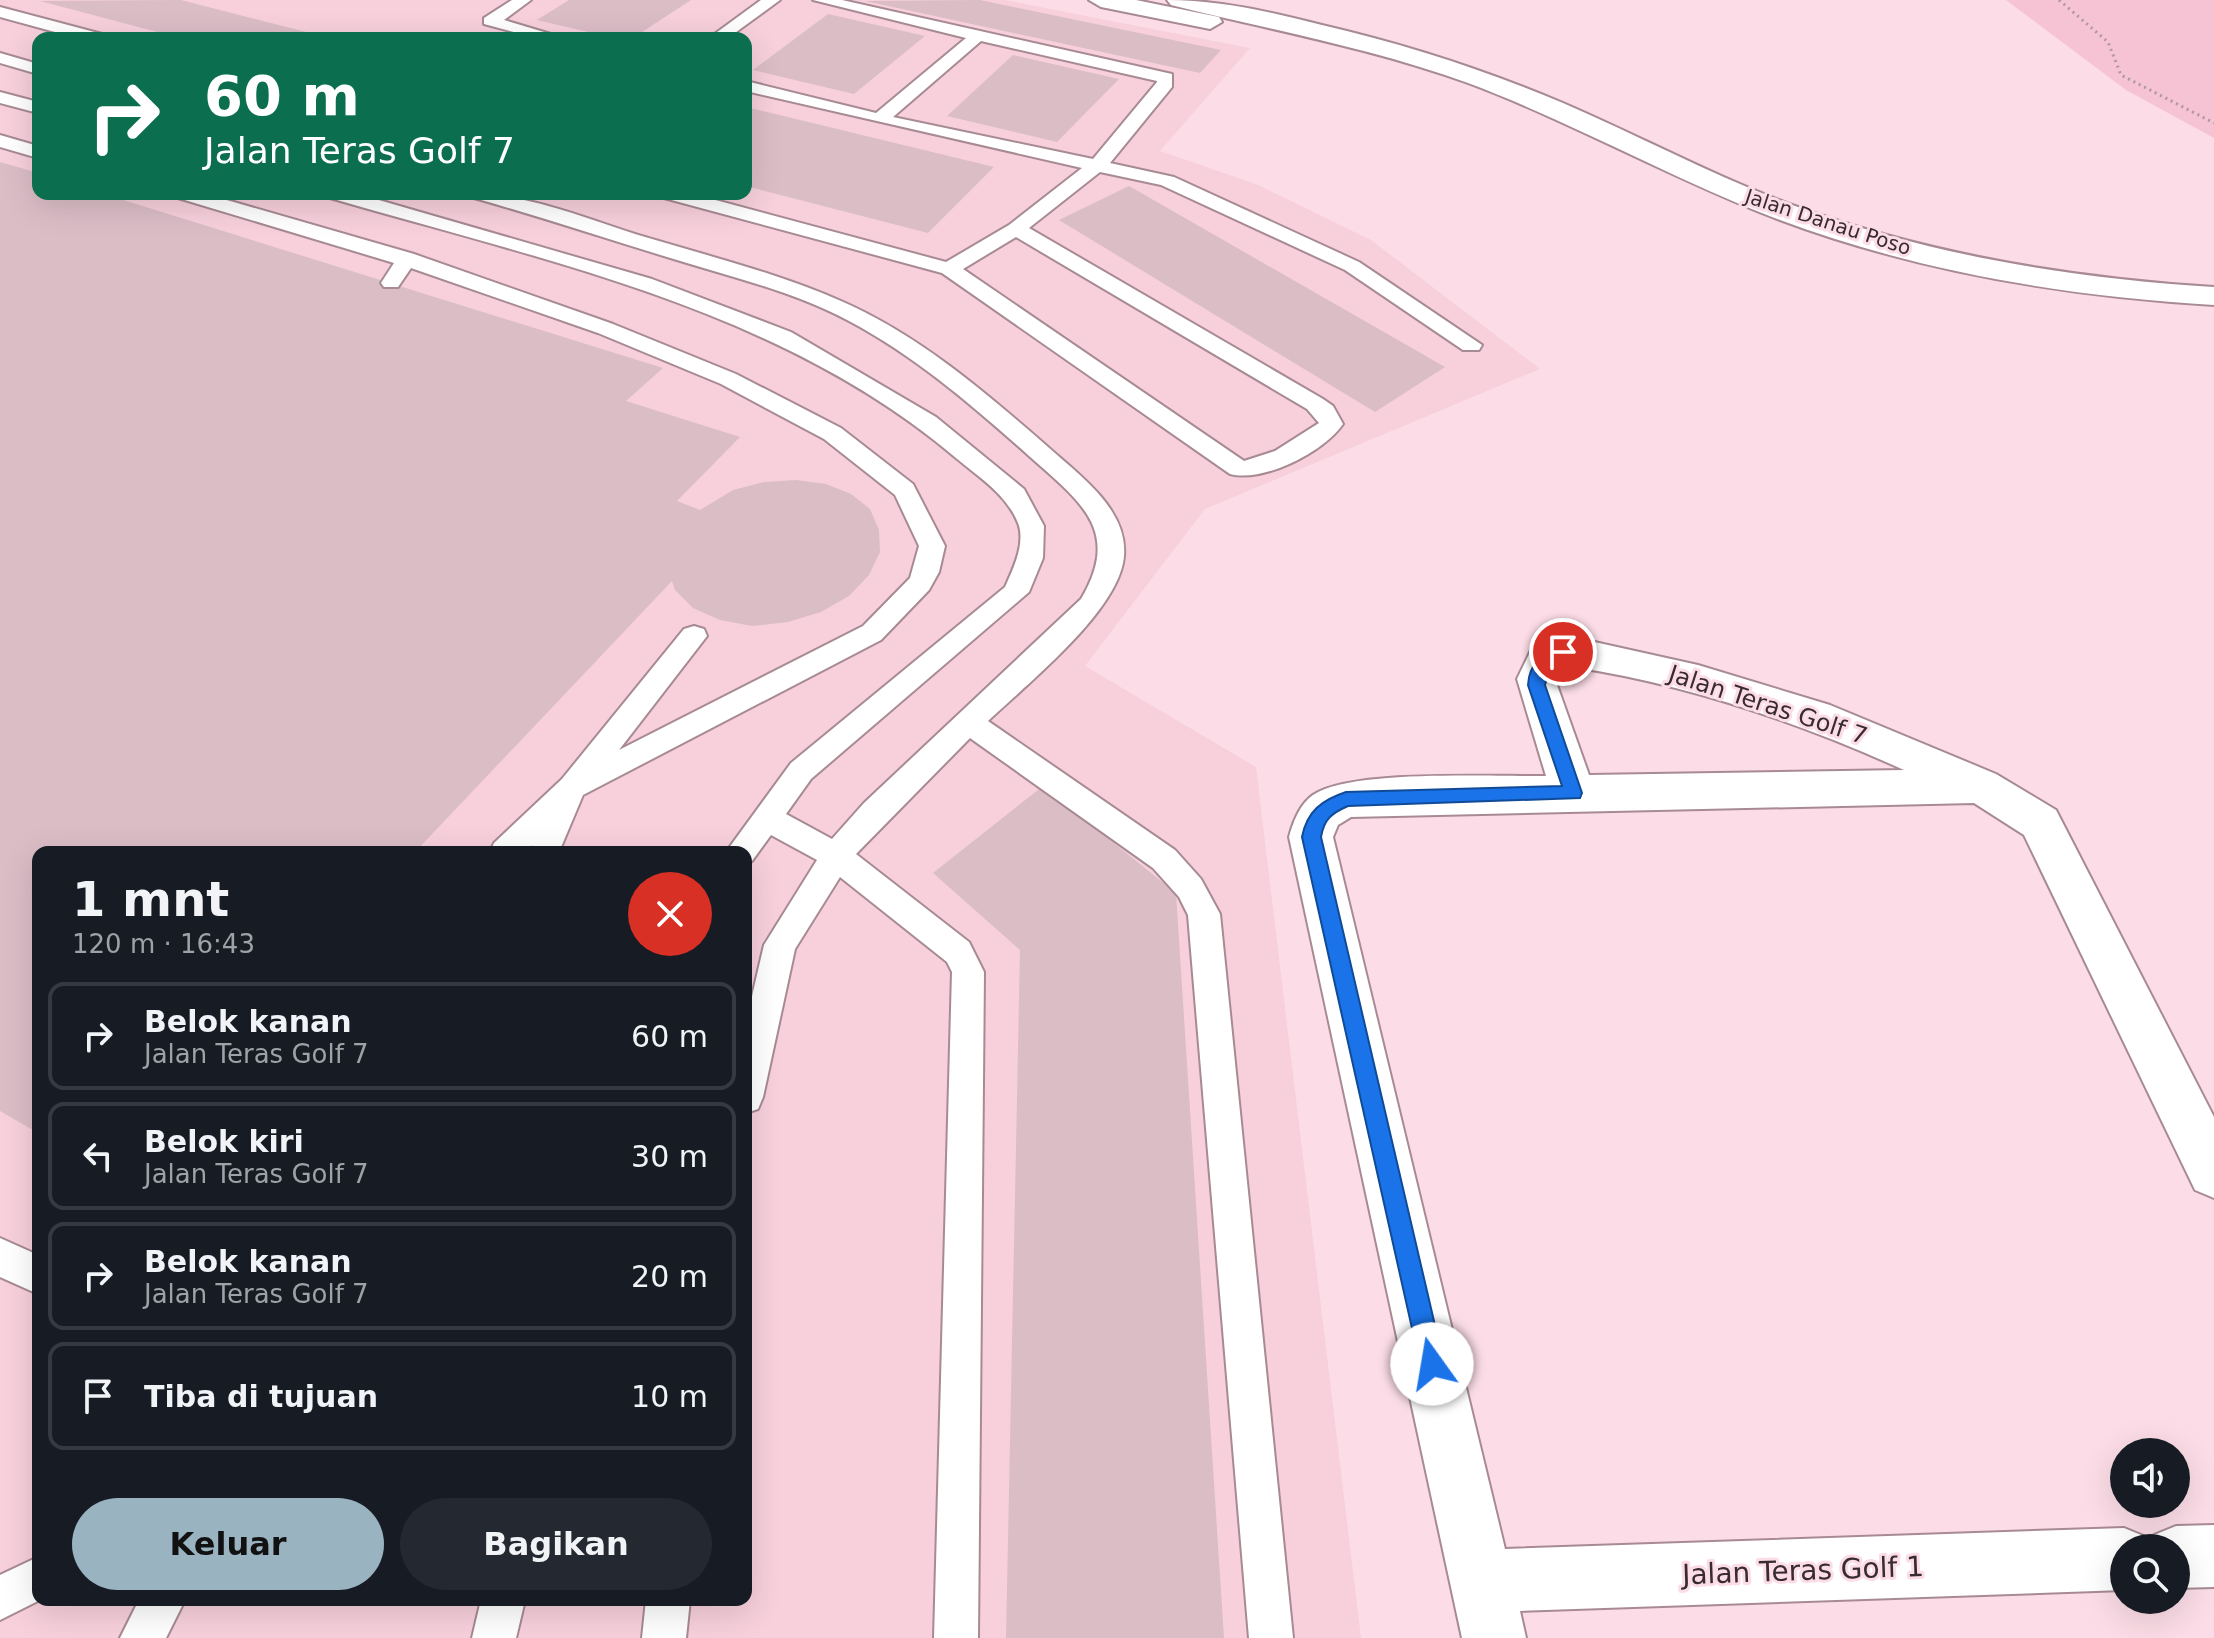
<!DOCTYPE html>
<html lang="id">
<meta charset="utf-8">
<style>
:root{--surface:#171b24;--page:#242831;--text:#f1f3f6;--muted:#9ea1a6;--line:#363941;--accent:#99b3c1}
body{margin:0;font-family:"DejaVu Sans",sans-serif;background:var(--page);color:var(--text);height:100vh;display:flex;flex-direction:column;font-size:30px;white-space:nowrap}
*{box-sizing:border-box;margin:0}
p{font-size:26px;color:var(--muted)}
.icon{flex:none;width:44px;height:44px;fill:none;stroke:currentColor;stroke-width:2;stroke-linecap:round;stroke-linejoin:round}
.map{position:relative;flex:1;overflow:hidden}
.details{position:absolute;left:32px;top:846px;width:720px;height:760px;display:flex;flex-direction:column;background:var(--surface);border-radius:16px;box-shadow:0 8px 32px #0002}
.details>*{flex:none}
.hud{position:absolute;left:32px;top:32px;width:720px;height:168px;border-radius:16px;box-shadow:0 8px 32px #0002;background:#0b6e4f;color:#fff;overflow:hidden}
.fabs{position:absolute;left:2110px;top:1438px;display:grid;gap:16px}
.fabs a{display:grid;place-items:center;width:80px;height:80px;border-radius:50%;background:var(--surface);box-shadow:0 8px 32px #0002;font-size:40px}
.pin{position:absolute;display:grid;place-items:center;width:68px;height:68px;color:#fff;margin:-34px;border:4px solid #fff;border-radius:50%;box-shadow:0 2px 8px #0007}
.me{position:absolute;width:88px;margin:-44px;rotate:347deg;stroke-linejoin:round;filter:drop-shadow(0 0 6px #0008)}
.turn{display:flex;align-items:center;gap:28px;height:168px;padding:0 40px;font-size:36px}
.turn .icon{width:104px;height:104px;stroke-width:2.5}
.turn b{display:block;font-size:56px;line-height:68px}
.round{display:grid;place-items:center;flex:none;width:84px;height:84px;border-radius:42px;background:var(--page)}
.head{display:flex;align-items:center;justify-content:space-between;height:136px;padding:0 40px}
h1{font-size:48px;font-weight:700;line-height:60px}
.primary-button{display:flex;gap:16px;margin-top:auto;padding:16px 40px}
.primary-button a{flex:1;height:92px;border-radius:48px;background:var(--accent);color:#111;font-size:32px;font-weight:700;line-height:92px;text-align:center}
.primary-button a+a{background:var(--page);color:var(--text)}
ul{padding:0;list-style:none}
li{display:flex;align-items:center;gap:24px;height:108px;margin:0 16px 12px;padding:0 24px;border:4px solid var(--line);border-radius:16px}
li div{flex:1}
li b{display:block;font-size:30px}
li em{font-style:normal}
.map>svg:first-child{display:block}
.built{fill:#f7d0dc;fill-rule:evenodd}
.green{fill:#f6c3d4}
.building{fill:#dbbdc6}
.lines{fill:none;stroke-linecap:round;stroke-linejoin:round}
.service-casing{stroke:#a78a93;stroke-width:4}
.minor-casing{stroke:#a78a93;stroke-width:4}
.path{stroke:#b098a0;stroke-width:3;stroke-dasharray:2 4;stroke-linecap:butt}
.service{fill:#fff;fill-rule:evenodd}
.minor{fill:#fff;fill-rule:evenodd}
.route{fill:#1a73e8;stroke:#114b97;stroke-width:2}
.labels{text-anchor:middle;stroke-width:6;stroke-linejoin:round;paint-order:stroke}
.far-street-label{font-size:20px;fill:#382c30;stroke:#fcdde7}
.street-label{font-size:24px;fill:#382c30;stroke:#fcdde7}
.near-street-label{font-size:28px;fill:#382c30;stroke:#fcdde7}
</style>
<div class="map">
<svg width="2214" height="1638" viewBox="0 0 2214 1638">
<rect width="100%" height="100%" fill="#fcdde7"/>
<path class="built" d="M0,0H1005L1250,48L1160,151L1256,184L1371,240L1540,369L1205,509L1085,666L1256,767L1361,1638H0ZM38,38H746V194H38ZM38,852H746V1600H38Z"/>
<path class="green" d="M2006,0H2214V138L2126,90Z"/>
<g class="building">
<path d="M181,0L326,37V38H180L40,1Z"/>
<path d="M569,0H691L633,38H614L537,20Z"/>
<path d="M980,0L1221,50L1200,73L865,1Z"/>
<path d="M828,14L925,36L854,94L753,70Z"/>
<path d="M1013,55L1119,79L1057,142L947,116Z"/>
<path d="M746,107L994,167L928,233L746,186Z"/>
<path d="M0,162L38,173V194H104L663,368L626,401L740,437L677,501L700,510L733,490L764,482L796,480L826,484L851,494L870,509L879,530L880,552L869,575L849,596L821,612L788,622L752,626L720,620L693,608L675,590L672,581L415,852H38V1133L0,1111Z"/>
<path d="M1129,186L1445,367L1375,412L1059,220Z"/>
<path d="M1043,786L1176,893L1224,1638H1006L1020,950L933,873Z"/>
</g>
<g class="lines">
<g class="service-casing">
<g id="service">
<path d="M512,0H531L504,20L564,38H536L484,24V18Z"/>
<path d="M761,0H780L728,38H709Z"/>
<path d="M813,0H842L1172,74V87L1110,163L1174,177L1359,262L1482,345L1479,350H1463L1345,270L1161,185L1100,172L1029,228L1323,399L1333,406L1343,424C1324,452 1263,483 1230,474L942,273L664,198L661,194H693L946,262L1009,225L1082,168L746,91V81L876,113L966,38ZM981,41L1157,81V82L1093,159L893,117ZM1016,237L1307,409L1319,423L1275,451L1244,461L963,269Z"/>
<path d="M0,7L102,34L104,38H77L0,17Z"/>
<path d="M0,53L38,64V74L0,63Z"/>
<path d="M0,92L38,102V113L0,103Z"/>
<path d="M0,135L38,146V158L0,147Z"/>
<path d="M175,194H206L414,254L613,324L736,374L841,428L913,484L945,546L939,572L929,590L881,640L583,795L559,852H529L532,845L525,852H490L494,843L562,779L684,629L694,626L704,629L707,636L619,750L863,626L910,578L919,546L895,495L824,439L721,384L598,333L411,268L398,287H384L381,283L394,263L178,198Z"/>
<path d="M327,194H358L652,279L791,332L936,417L1024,489L1044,526L1043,558L1029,592L811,779L786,814L832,839L864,803L1081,599C1123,529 1078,500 1028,455C972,405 915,356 849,321C795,292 735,278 677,260C610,240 542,217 474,198L471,194C527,194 582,217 635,234C704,255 775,272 841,301C919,335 985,392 1048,447C1079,475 1128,509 1124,556C1120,610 1027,684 988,721L1175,850L1201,879L1220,914L1293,1638H1249L1188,915L1179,897L1153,868L970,738L856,854L969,942L984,972L978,1638H934L952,972L947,962L840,877L795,949L763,1097L758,1109L746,1113V1022L764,945L817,860L771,835L752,861L746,863V852H726L791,763L1005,587C1013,569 1026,543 1018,523C1007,495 979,477 956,458C781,309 546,261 330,198Z"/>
<path d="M0,1238L38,1255V1294L0,1277Z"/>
<path d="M38,1557L40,1600L0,1620V1575Z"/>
<path d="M139,1600H185L166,1638H120Z"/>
<path d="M481,1600H525L516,1638H472Z"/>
<path d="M646,1600H690L686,1638H642Z"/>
</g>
</g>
<g class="minor-casing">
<g id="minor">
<path d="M1089,0H1136L1219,17L1222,22L1210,29L1101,7Z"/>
<path d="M1167,0C1221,0 1270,12 1322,25C1404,44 1485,70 1563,103C1640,136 1715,177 1795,206C1930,255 2070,278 2214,287V305C2063,296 1913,271 1772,217C1669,177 1572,122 1468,83C1371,48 1271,30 1171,5Z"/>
<path d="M1559,638L1581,639L1698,665L1830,705L1996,774L2056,810L2214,1117V1198L2195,1190L2024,835L1974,803L1351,817L1338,825L1333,837L1505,1549L2124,1528L2146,1537L2150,1545L2154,1535L2176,1526L2214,1525V1587L2176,1588V1548H2124V1590L1520,1611L1526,1638H1462L1289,837C1293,822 1300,804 1313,795C1352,769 1494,777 1546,776L1517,679L1531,650ZM1573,667C1687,684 1800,723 1904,770L1589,775L1557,685L1559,671Z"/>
</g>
</g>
<path class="path" d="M2059,0L2108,42L2121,75L2214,123"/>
<use href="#service" class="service"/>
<use href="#minor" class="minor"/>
</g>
<path class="route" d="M1563,646L1571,652L1550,667L1545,685L1582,793L1580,798L1348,806C1332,813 1324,819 1321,837L1444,1364L1441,1372L1432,1376L1424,1372L1420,1364L1302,837C1307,811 1322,800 1346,792L1562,786L1528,685C1529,663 1543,653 1563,646Z"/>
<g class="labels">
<g class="far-street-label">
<text transform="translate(1828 222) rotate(18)" y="7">Jalan Danau Poso</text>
</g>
<g class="street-label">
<text transform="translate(1768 705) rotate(18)" y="8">Jalan Teras Golf 7</text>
</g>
<g class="near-street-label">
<text transform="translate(1803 1570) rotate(-2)" y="10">Jalan Teras Golf 1</text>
</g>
</g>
</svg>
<div class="fabs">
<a><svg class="icon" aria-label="sound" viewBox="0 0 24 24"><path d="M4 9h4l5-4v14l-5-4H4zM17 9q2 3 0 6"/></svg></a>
<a><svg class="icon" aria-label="search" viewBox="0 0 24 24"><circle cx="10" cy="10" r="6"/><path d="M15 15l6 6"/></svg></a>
</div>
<div class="pin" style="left:1563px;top:652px;background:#d93025"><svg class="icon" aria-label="arrive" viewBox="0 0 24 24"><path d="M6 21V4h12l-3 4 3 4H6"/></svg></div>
<svg class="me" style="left:1432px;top:1364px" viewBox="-20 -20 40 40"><circle r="19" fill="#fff"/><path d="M0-13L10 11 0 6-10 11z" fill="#1a73e8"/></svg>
<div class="hud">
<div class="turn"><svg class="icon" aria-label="right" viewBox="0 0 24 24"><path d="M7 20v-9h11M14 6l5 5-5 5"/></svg><div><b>60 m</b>Jalan Teras Golf 7</div></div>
</div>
<section class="details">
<div class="head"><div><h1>1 mnt</h1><p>120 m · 16:43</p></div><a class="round" style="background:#d93025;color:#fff"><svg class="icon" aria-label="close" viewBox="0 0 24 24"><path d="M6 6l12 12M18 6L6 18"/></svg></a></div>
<ul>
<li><svg class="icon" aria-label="right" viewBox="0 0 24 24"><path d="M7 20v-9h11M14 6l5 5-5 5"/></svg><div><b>Belok kanan</b><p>Jalan Teras Golf 7</p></div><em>60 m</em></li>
<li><svg class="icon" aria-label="left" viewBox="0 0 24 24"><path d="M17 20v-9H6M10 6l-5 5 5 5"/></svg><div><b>Belok kiri</b><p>Jalan Teras Golf 7</p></div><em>30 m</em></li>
<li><svg class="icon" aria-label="right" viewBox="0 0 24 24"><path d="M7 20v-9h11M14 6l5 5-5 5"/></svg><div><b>Belok kanan</b><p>Jalan Teras Golf 7</p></div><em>20 m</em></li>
<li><svg class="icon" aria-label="arrive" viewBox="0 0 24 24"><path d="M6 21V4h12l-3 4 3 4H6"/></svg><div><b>Tiba di tujuan</b></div><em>10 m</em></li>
</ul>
<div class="primary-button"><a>Keluar</a><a>Bagikan</a></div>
</section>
</div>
